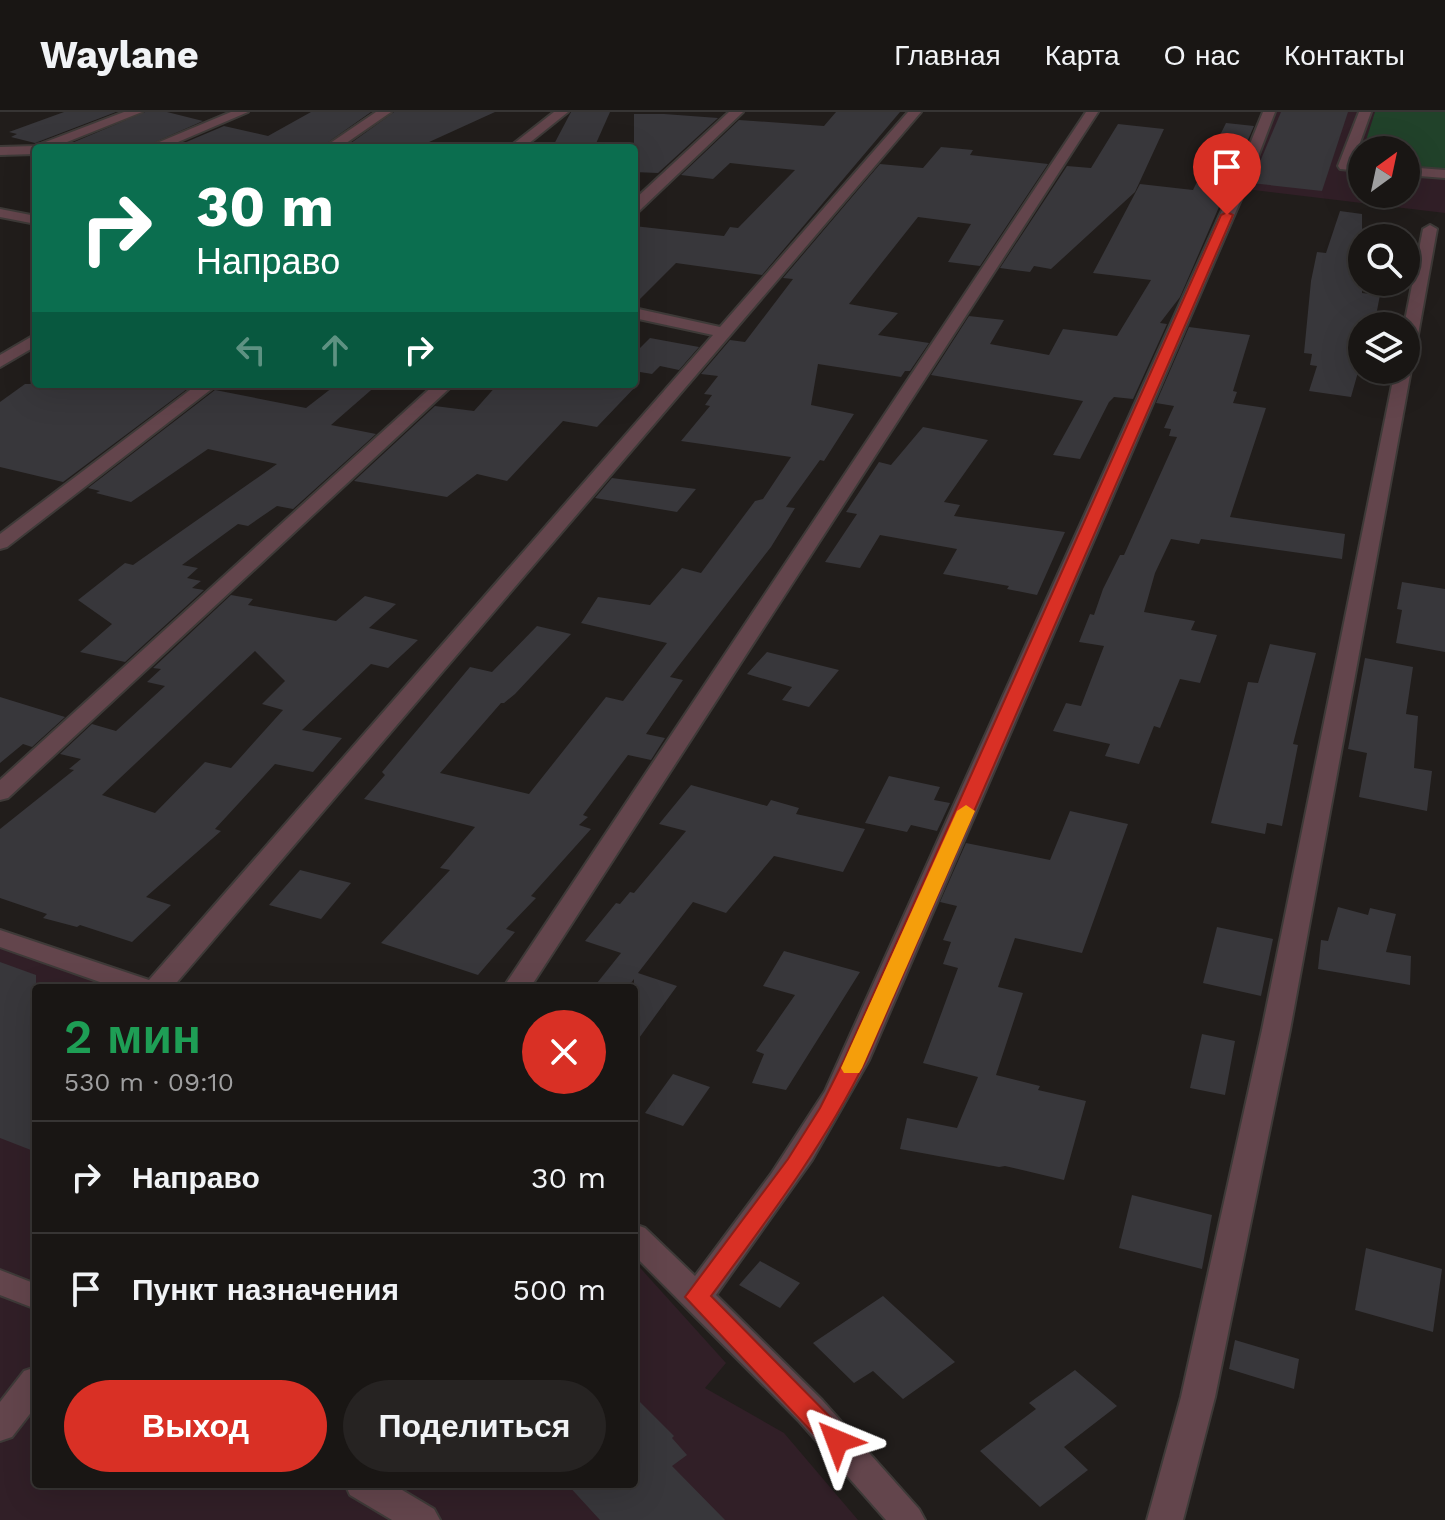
<!DOCTYPE html>
<html lang="ru">
<meta charset="utf-8">
<style>
:root{--surface:#191614;--page:#262322;--text:#f1f3f6;--muted:#9f9fa0;--line:#373534;--accent:#d93025}
body{margin:0;font-family:"Work Sans",sans-serif;background:var(--page);color:var(--text);height:100vh;display:flex;flex-direction:column;font-size:30px;white-space:nowrap}
*{box-sizing:border-box;margin:0}
p{font-size:26px;color:var(--muted)}
.icon{flex:none;width:44px;height:44px;fill:none;stroke:currentColor;stroke-width:2;stroke-linecap:round;stroke-linejoin:round}
.map{position:relative;flex:1;overflow:hidden}
.panel{position:absolute;left:32px;top:872px;width:606px;height:504px;display:flex;flex-direction:column;background:var(--surface);border-radius:8px;box-shadow:0 8px 32px #0002,0 0 0 2px var(--line)}
.panel>*{flex:none}
.banner{position:absolute;left:32px;top:32px;width:606px;height:244px;border-radius:8px;box-shadow:0 8px 32px #0002,0 0 0 2px var(--line);background:#0b6e4f;color:#fff;overflow:hidden}
.needle{width:52px;rotate:33deg}
.controls{position:absolute;left:1348px;top:24px;display:grid;gap:16px}
.controls a{display:grid;place-items:center;width:72px;height:72px;border-radius:50%;background:var(--surface);box-shadow:0 8px 32px #0002,0 0 0 2px var(--line);font-size:40px}
.pin{position:absolute;display:grid;place-items:center;width:68px;height:68px;color:#fff;margin:-82px -34px;border-radius:50% 50% 50% 0;rotate:-45deg;box-shadow:0 0 8px #0007}
.pin .icon{rotate:45deg}
.me{position:absolute;width:88px;margin:-44px;rotate:316deg;stroke-linejoin:round;filter:drop-shadow(0 0 6px #0008)}
.turn{display:flex;align-items:center;gap:28px;height:168px;padding:0 32px;font-size:36px}
.turn .icon{width:104px;height:104px;stroke-width:2.5}
.turn b{display:block;font-size:56px;line-height:68px}
.lanes{display:flex;align-items:center;height:76px;padding:0 32px;background:#0003;justify-content:center;gap:40px;direction:ltr}
.lanes .off{opacity:.35}
.round{display:grid;place-items:center;flex:none;width:84px;height:84px;border-radius:42px;background:var(--page)}
.headline{display:flex;align-items:center;justify-content:space-between;height:136px;padding:0 32px}
h1{font-size:48px;font-weight:600;line-height:60px;color:#1e9e55}
.cta{display:flex;gap:16px;margin-top:auto;padding:16px 32px}
.cta a{flex:1;height:92px;border-radius:48px;background:var(--accent);color:#fff;font-size:32px;font-weight:600;line-height:92px;text-align:center}
.cta a+a{background:var(--page);color:var(--text)}
ul{padding:0;list-style:none}
li{display:flex;align-items:center;gap:24px;height:112px;padding:0 32px;border-top:2px solid var(--line)}
li div{flex:1}
li b{display:block;font-size:30px}
li em{font-style:normal}
header{display:flex;align-items:center;gap:48px;box-sizing:border-box;height:112px;padding:0 40px;background:var(--surface);border-bottom:2px solid var(--line)}
header strong{font-size:38px}
nav{display:flex;gap:44px;margin-inline-start:auto;font-size:28px}
.map>svg:first-child{display:block}
.commercial{fill:#311f27;fill-rule:evenodd}
.green{fill:#21422a}
.building{fill:#38373b;fill-rule:evenodd}
.lines{fill:none;stroke-linecap:round;stroke-linejoin:round}
.minor-casing{stroke:#3e3a38;stroke-width:4}
.minor{fill:#63454c;fill-rule:evenodd}
.route{fill:#d93025;stroke:#8d1f18;stroke-width:2}
.slow{fill:#f59e0b}
</style>
<header>
<strong>Waylane</strong>
<nav><a>Главная</a><a>Карта</a><a>О нас</a><a>Контакты</a></nav>
</header>
<div class="map">
<svg width="1445" height="1408" viewBox="0 0 1445 1408">
<rect width="100%" height="100%" fill="#211d1b"/>
<g class="commercial">
<path d="M1277,0H1445V101L1246,77ZM1362,38H1406V82H1362Z"/>
<path d="M0,836L117,876H36V1372H634V1149L726,1251L705,1276L784,1321L858,1408H0Z"/>
</g>
<path class="green" d="M1375,0H1445V57L1406,53V38H1363Z"/>
<g class="building">
<path d="M64,0H116L35,31L11,25L17,22L9,20Z"/>
<path d="M145,0H167L203,9L142,36H60Z"/>
<path d="M311,0H371L320,36H172L224,14L268,24Z"/>
<path d="M394,0H495L416,36H344Z"/>
<path d="M571,0H610L594,36H552Z"/>
<path d="M836,0H900L762,163L676,151L634,193V114L724,124L730,115L738,116L795,58L730,51L713,67L681,63L739,8L824,14Z"/>
<path d="M1281,0H1348L1322,79L1251,71Z"/>
<path d="M634,2H664L718,6L658,61L634,60Z"/>
<path d="M1226,11L1254,14L1180,185L1160,211L1167,212L1133,287L1114,285L1109,290L1080,347L1053,343L1083,289L931,263L969,204L1004,208L990,232L1049,243L1063,217L1117,224L1151,168L1093,161L1140,72L1193,78Z"/>
<path d="M1118,12L1164,17L1135,80L1051,157L1034,154L1030,160L1000,156L1067,54L1091,56Z"/>
<path d="M941,35L973,38L970,43L1048,52L980,154L948,150L971,112L918,105L849,192L898,201L878,223L929,231L910,259H905L901,265L818,252L811,293L854,302L824,349L820,348L786,395L795,396L771,435L670,565L683,568L646,622L665,626L651,648L628,643L583,703L588,705L579,713L591,717L531,784L536,786L506,817L515,820L478,863L381,831L450,758L440,756L475,715L364,687L385,663L382,660L470,555L492,560L537,514L571,522L515,582L504,591H501L440,661L529,682L606,585L623,589L667,531L581,511L598,485L650,493L682,456L701,461L755,389L763,387L791,345L681,329L710,294L705,293L712,283L704,282L718,264L701,262L730,228L745,230L793,167L783,166L880,52L923,56Z"/>
<path d="M1340,99L1362,102V181L1380,183L1374,214H1362V246L1351,285L1309,279L1317,254L1310,253L1312,242L1304,241L1311,169L1317,140L1326,141Z"/>
<path d="M1189,215L1250,223L1233,279L1237,280L1233,291L1266,296L1230,405L1345,422L1342,447L1201,427L1199,432L1171,427L1155,461L1144,500L1195,509L1191,518L1217,523L1200,571L1180,567L1160,616L1154,614L1139,652L1105,644L1110,632L1053,619L1066,591L1081,594L1104,534L1079,530L1090,502L1094,503L1103,477L1120,443H1124L1177,325L1169,324L1171,317L1164,316L1174,294L1156,291Z"/>
<path d="M650,226L699,235L679,258L660,254L652,262L634,259V242Z"/>
<path d="M25,272H182L191,274L63,370L0,355V290Z"/>
<path d="M337,272H378L331,313L376,322L293,397L277,394L248,414L238,412L182,453L198,456L187,466L201,469L192,476L204,478L125,550L80,540L112,512L78,488L125,451L133,453L277,352L208,337L131,390L96,381L100,379L88,376L215,278L306,296Z"/>
<path d="M498,272H638L597,315L563,309L507,369L477,362L447,385L354,369L435,294L474,299Z"/>
<path d="M923,315L988,328L944,390L960,393L954,404L1065,420L1037,483L1007,477L1009,474L943,462L957,437L880,423L860,456L825,450L857,402L846,400L879,350L891,353Z"/>
<path d="M612,366L696,377L677,400L595,386Z"/>
<path d="M1402,470L1445,477V540L1396,531L1402,498L1397,497Z"/>
<path d="M231,483L253,487L248,493L336,509L365,484L396,492L369,516L418,528L388,556L371,552L302,618L342,626L313,660L275,652L215,717L221,719L146,785L171,793L132,830L80,813L77,815L43,806L47,802L0,786V717L74,658L69,657L81,647L60,642L92,612L116,619L165,574L147,570L161,557L153,556ZM255,539L285,569L262,592L283,598L231,656L205,650L155,701L102,683Z"/>
<path d="M1270,532L1316,541L1293,632L1298,633L1282,714L1267,711L1265,722L1211,711L1248,570L1258,571Z"/>
<path d="M767,540L839,558L809,595L782,588L792,575L747,562Z"/>
<path d="M1365,546L1413,555L1406,602L1418,604L1414,656L1432,659L1427,699L1359,685L1367,641L1348,637Z"/>
<path d="M0,585L65,605L32,635L23,632L0,651Z"/>
<path d="M889,664L940,675L934,688L950,691L937,719L911,713L907,720L865,711Z"/>
<path d="M691,673L767,694L771,688L799,696L796,702L865,717L843,760L774,744L726,801L693,790L638,861L677,874L634,933V867L627,876H593L621,841L585,829L616,791L620,792L630,780L634,781L686,719L659,712Z"/>
<path d="M1070,699L1128,712L1082,841L1015,826L998,875L1023,881L996,963L1040,974L1038,978L1086,989L1064,1068L1005,1054L999,1055L900,1037L907,1006L957,1016L978,965L923,951L958,856L943,852L951,830L943,828L957,794L940,790L966,731L1050,748Z"/>
<path d="M300,758L351,771L321,807L269,793Z"/>
<path d="M1338,795L1368,803L1370,796L1396,802L1386,840L1411,844L1410,873L1318,857L1321,828L1328,829Z"/>
<path d="M1217,815L1273,827L1261,884L1203,871Z"/>
<path d="M784,839L860,860L786,978L752,971L764,942L756,939L795,883L763,874Z"/>
<path d="M0,850L36,863V1040L0,1026Z"/>
<path d="M1202,922L1235,929L1225,983L1190,976Z"/>
<path d="M673,962L710,975L683,1014L645,1001Z"/>
<path d="M1132,1083L1212,1103L1202,1157L1119,1136Z"/>
<path d="M1366,1136L1442,1157L1433,1220L1355,1198Z"/>
<path d="M760,1149L800,1171L780,1196L739,1173Z"/>
<path d="M883,1184L955,1250L903,1287L873,1259L854,1271L813,1231Z"/>
<path d="M1235,1228L1299,1247L1294,1277L1229,1257Z"/>
<path d="M1075,1258L1117,1294L1064,1335L1088,1358L1040,1395L980,1339L1036,1297L1029,1291Z"/>
<path d="M634,1284L674,1324L672,1326L687,1343L672,1354L725,1408H600L567,1372H634Z"/>
</g>
<g class="lines">
<g class="minor-casing">
<g id="minor">
<path d="M124,0H142L52,36H36V42L0,43V35L35,34Z"/>
<path d="M231,0H248L164,36H145Z"/>
<path d="M376,0H391L339,36H323Z"/>
<path d="M554,0H568L523,36H508Z"/>
<path d="M729,0H743L639,99L634,100V88Z"/>
<path d="M908,0H921L172,876H117L0,835V818L149,868L713,223L634,206V196L720,215Z"/>
<path d="M1086,0H1098L530,876H503Z"/>
<path d="M1263,0H1275L1246,76L869,948L812,1048L716,1183L822,1288L919,1397L925,1408H886L798,1308L634,1143V1112L645,1116L695,1164L771,1062L825,979L1232,76Z"/>
<path d="M1359,0H1371L1353,50L1362,51V59L1340,57L1338,54Z"/>
<path d="M1406,55L1445,58V66L1406,63Z"/>
<path d="M0,97L36,104V112L0,105Z"/>
<path d="M1430,113L1437,117L1414,245L1406,250L1404,214L1423,117Z"/>
<path d="M36,222V234L0,255V243Z"/>
<path d="M1406,254L1411,258L1290,918L1215,1285L1183,1408H1147L1181,1285L1262,918L1395,258H1406Z"/>
<path d="M198,272H218L7,435L0,437V422Z"/>
<path d="M435,272H454L8,686L0,688V668Z"/>
<path d="M0,1158L36,1172V1197L0,1183Z"/>
<path d="M36,1255V1294L12,1325L0,1329V1290L24,1259Z"/>
<path d="M345,1372H392L434,1397L440,1408H392L350,1383Z"/>
</g>
</g>
<use href="#minor" class="minor"/>
</g>
<path class="route" d="M1227,100L1233,103L866,948C824,1034 768,1107 711,1184L846,1321L850,1329L846,1337L837,1340L828,1337L685,1185L788,1047L820,996L844,948L1221,103Z"/>
<path class="slow" d="M966,693L975,699L862,956L859,961H844L841,956L957,699Z"/>
</svg>
<div class="controls">
<a><svg class="needle" viewBox="-14 -14 28 28"><path d="M0-13l5 13h-10z" fill="#e53935"/><path d="M0 13l5-13h-10z" fill="#9f9fa0"/></svg></a>
<a><svg class="icon" aria-label="search" viewBox="0 0 24 24"><circle cx="10" cy="10" r="6"/><path d="M15 15l6 6"/></svg></a>
<a><svg class="icon" aria-label="layers" viewBox="0 0 24 24"><path d="M12 4l9 5-9 5-9-5zM3 14l9 5 9-5"/></svg></a>
</div>
<div class="pin" style="left:1227px;top:103px;background:#d93025"><svg class="icon" aria-label="arrive" viewBox="0 0 24 24"><path d="M6 21V4h12l-3 4 3 4H6"/></svg></div>
<svg class="me" style="left:837px;top:1329px" viewBox="-20 -20 40 40"><path d="M0-17L14 15 0 8-14 15z" fill="#d93025" stroke="#fff" stroke-width="4"/></svg>
<div class="banner">
<div class="turn"><svg class="icon" aria-label="right" viewBox="0 0 24 24"><path d="M7 20v-9h11M14 6l5 5-5 5"/></svg><div><b>30 m</b>Направо</div></div>
<div class="lanes"><svg class="icon off" aria-label="left" viewBox="0 0 24 24"><path d="M17 20v-9H6M10 6l-5 5 5 5"/></svg><svg class="icon off" aria-label="ahead" viewBox="0 0 24 24"><path d="M12 20V5M6 11l6-6 6 6"/></svg><svg class="icon" aria-label="right" viewBox="0 0 24 24"><path d="M7 20v-9h11M14 6l5 5-5 5"/></svg></div>
</div>
<section class="panel">
<div class="headline"><div><h1>2 мин</h1><p>530 m · 09:10</p></div><a class="round" style="background:#d93025;color:#fff"><svg class="icon" aria-label="close" viewBox="0 0 24 24"><path d="M6 6l12 12M18 6L6 18"/></svg></a></div>
<ul>
<li><svg class="icon" aria-label="right" viewBox="0 0 24 24"><path d="M7 20v-9h11M14 6l5 5-5 5"/></svg><div><b>Направо</b></div><em>30 m</em></li>
<li><svg class="icon" aria-label="arrive" viewBox="0 0 24 24"><path d="M6 21V4h12l-3 4 3 4H6"/></svg><div><b>Пункт назначения</b></div><em>500 m</em></li>
</ul>
<div class="cta"><a>Выход</a><a>Поделиться</a></div>
</section>
</div>
